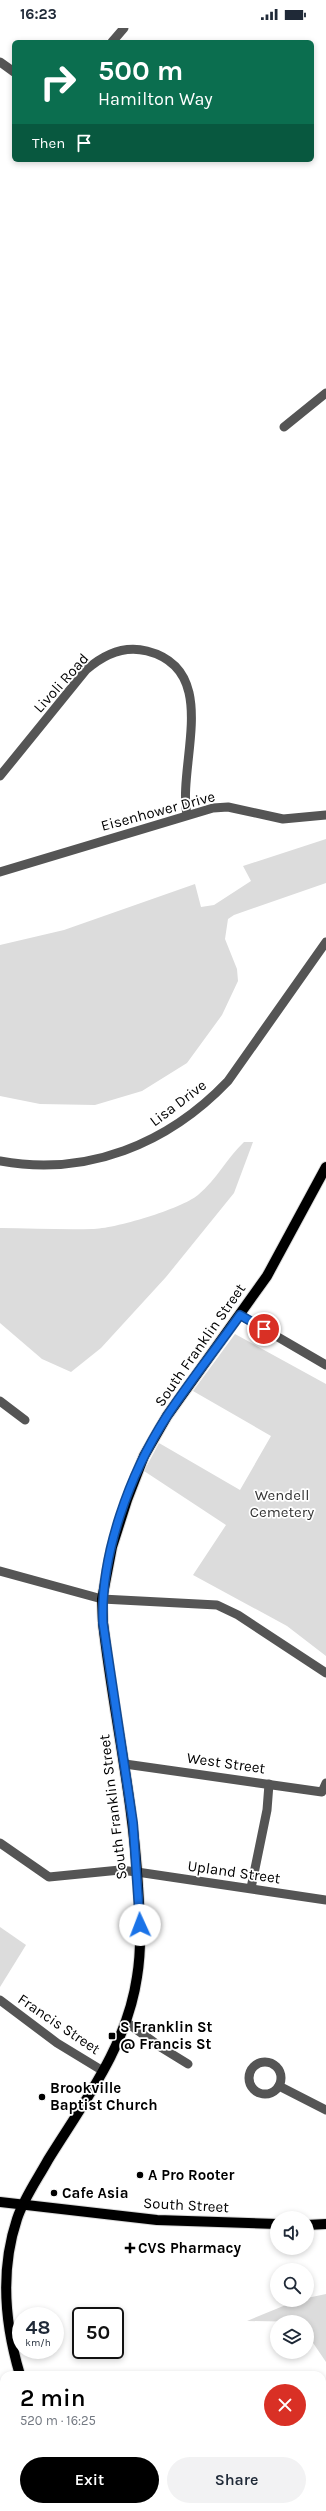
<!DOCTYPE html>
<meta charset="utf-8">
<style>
:root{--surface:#fff;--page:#f2f2f3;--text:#1f2937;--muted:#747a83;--accent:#000}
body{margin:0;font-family:Karla,sans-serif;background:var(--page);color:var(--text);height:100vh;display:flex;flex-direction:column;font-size:15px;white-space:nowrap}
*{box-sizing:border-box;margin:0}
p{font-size:13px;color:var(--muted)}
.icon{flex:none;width:22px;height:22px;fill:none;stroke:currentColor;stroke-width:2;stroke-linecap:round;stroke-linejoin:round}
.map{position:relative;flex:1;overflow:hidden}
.side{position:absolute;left:0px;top:2343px;width:326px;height:140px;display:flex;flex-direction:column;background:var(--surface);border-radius:12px 12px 0 0;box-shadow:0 2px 6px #0003}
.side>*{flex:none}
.guide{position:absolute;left:12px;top:12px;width:302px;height:122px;border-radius:6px;box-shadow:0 2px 6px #0003;background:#0b6e4f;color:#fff;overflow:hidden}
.tools{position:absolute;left:270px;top:2183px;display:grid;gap:8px}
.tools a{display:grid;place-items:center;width:44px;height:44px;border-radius:50%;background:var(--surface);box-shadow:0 2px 6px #0003;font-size:20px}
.speed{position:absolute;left:12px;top:2279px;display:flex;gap:8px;font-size:20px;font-weight:700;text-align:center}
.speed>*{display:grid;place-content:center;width:52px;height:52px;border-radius:50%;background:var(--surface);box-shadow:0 2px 6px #0003;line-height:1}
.speed small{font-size:10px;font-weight:400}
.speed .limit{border:2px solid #111;border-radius:6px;background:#fff;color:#111}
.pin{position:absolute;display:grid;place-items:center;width:34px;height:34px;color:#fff;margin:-17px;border:2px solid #fff;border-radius:50%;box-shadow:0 1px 4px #0007}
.me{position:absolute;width:44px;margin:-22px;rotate:358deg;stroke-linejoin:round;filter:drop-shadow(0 0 3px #0008)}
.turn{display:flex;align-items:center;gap:14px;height:84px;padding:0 20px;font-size:18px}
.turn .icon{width:52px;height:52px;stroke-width:2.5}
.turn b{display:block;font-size:28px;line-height:34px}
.then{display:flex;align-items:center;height:38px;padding:0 20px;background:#0003;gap:8px;font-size:15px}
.round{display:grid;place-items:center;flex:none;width:42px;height:42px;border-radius:21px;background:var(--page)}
.overview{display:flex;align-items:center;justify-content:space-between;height:68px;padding:0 20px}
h1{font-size:24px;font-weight:600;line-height:30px;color:var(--accent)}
.cta{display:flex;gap:8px;margin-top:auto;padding:8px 20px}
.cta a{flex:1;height:46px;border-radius:24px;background:var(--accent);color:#fff;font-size:16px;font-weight:600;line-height:46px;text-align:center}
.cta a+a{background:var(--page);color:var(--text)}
.status{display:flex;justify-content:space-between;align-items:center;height:28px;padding:0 20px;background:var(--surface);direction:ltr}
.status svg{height:11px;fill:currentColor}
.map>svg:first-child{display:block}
.green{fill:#dcdcdc}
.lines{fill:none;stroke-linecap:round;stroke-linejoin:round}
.stream{stroke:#a3a3a3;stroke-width:2.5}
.major-casing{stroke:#dbdbdb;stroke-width:12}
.minor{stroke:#555;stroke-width:9}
.major{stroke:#000;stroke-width:10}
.route-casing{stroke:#114b97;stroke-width:10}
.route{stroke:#1a73e8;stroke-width:7}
.poi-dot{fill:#000;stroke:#fff;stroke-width:1.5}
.labels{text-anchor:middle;stroke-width:3.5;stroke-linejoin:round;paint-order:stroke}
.street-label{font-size:15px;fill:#000;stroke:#fff}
.park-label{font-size:15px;fill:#333;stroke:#fff}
.poi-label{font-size:15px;font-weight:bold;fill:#000;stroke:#fff;text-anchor:start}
</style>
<div class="status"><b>16:23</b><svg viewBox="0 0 49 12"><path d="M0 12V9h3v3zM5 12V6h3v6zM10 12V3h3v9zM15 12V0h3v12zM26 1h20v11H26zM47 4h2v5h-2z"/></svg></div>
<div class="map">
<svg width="326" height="2483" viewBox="0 0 326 2483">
<rect width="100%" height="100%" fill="#fff"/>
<g class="green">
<path d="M326,811V855L234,887L228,891L225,911L237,941L238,953L222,987L187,1035L142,1063L95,1077L40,1076L0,1068V917L64,902L195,856L201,879L214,877L251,853L243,838Z"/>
<path d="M244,1114H253L234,1165L166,1249L101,1320L71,1344L42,1331L0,1295V1200C30,1200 61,1202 92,1201C114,1201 181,1181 198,1167C217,1151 227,1130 244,1114Z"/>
<path d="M235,1306L326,1356V1628L287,1598L193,1547L226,1497L144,1443L159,1415L240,1462L271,1408L193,1363Z"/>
<path d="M0,1899L26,1917L0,1959Z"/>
<path d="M326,2266V2334L307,2306V2294L247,2293L298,2272H307V2270Z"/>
<path d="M326,2378V2483H146L142,2479H322V2380Z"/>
</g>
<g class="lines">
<path class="stream" d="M177,2479L188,2483"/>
<g class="major-casing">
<g id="major">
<path d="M0,2174L157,2192L277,2196"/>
<path d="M307,2197L326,2196"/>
<path d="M20,2347C5,2297 0,2242 17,2191C24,2170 37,2152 48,2132C84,2074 127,2018 137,1949C142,1919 140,1888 138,1858C133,1769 113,1683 103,1595L102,1571L112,1519L127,1472L144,1428L167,1388L267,1248L326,1139"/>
<path d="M56,2479L57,2483"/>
</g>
</g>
<g class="minor">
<path d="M112,14L124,0"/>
<path d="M0,34L14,44"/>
<path d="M284,399L326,365"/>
<path d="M0,748L86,642C103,627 124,617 147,623C222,642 177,736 187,787"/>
<path d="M0,844L213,780L228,779L283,791L326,787"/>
<path d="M0,1133C87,1149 168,1116 228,1053L326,914"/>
<path d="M240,1287L326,1337"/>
<path d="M0,1373L25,1392"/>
<path d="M0,1543L102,1571L217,1577L238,1587L326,1645"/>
<path d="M125,1736L322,1764L326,1755"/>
<path d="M0,1815L49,1849L120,1842L137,1844L326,1872"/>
<path d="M251,1860L267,1782L269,1756"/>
<path d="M0,1972L57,2015L103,2043"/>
<path d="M126,1994L162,2020L188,2036"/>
<circle cx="265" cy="2050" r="16"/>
<path d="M279,2058L326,2082"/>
<path d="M0,2406L4,2405"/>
</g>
<use href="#major" class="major"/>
</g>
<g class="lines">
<g class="route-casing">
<path id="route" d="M140,1897L133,1795L103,1595C100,1527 130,1445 167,1388C190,1353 216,1321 240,1287L264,1301"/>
</g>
<use href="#route" class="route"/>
</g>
<g class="poi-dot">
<rect x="108" y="2004" width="8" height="8" rx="2"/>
<circle cx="42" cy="2069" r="4"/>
<circle cx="140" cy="2147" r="4"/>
<circle cx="54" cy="2165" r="4"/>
<path d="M128 2214h4v4h4v4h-4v4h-4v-4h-4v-4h4z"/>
</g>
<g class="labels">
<g class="street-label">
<text transform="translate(61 655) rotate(-48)" y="5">Livoli Road</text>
<text transform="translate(158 783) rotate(-15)" y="5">Eisenhower Drive</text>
<text transform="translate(178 1075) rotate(-37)" y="5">Lisa Drive</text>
<text transform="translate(200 1317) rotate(-55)" y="5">South Franklin Street</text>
<text transform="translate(226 1735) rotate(8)" y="5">West Street</text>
<text transform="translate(113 1779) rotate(-97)" y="5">South Franklin Street</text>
<text transform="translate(234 1844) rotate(8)" y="5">Upland Street</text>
<text transform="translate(59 1996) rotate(34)" y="5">Francis Street</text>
<text transform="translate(186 2177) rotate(3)" y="5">South Street</text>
</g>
<g class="park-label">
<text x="282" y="1472">Wendell<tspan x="282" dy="17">Cemetery</tspan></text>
</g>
<g class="poi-label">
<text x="120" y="2004">S Franklin St<tspan x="120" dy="17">@ Francis St</tspan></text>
<text x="50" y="2065">Brookville<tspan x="50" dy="17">Baptist Church</tspan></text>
<text x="148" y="2152">A Pro Rooter</text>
<text x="62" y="2170">Cafe Asia</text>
<text x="138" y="2225">CVS Pharmacy</text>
</g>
</g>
</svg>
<div class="tools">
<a><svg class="icon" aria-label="sound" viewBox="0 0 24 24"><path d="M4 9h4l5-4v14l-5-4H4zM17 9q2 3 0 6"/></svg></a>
<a><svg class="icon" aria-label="search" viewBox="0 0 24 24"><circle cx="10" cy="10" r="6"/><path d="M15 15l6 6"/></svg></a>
<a><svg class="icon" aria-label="layers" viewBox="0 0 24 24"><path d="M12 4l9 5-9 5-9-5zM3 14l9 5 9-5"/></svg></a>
</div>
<div class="speed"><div>48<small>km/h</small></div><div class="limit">50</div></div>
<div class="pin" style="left:264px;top:1301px;background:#d93025"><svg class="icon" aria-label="arrive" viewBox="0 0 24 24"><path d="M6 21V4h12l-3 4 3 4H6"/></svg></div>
<svg class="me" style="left:140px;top:1897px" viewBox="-20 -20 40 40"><circle r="19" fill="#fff"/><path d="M0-13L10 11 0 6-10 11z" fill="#1a73e8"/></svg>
<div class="guide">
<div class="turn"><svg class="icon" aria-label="right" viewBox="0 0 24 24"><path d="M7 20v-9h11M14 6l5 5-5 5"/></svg><div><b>500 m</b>Hamilton Way</div></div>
<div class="then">Then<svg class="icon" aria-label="arrive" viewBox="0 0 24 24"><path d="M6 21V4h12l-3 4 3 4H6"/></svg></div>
</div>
<section class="side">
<div class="overview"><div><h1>2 min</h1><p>520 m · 16:25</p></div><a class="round" style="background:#d93025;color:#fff"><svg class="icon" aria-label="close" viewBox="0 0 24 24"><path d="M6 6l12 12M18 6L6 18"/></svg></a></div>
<div class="cta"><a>Exit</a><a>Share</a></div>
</section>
</div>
